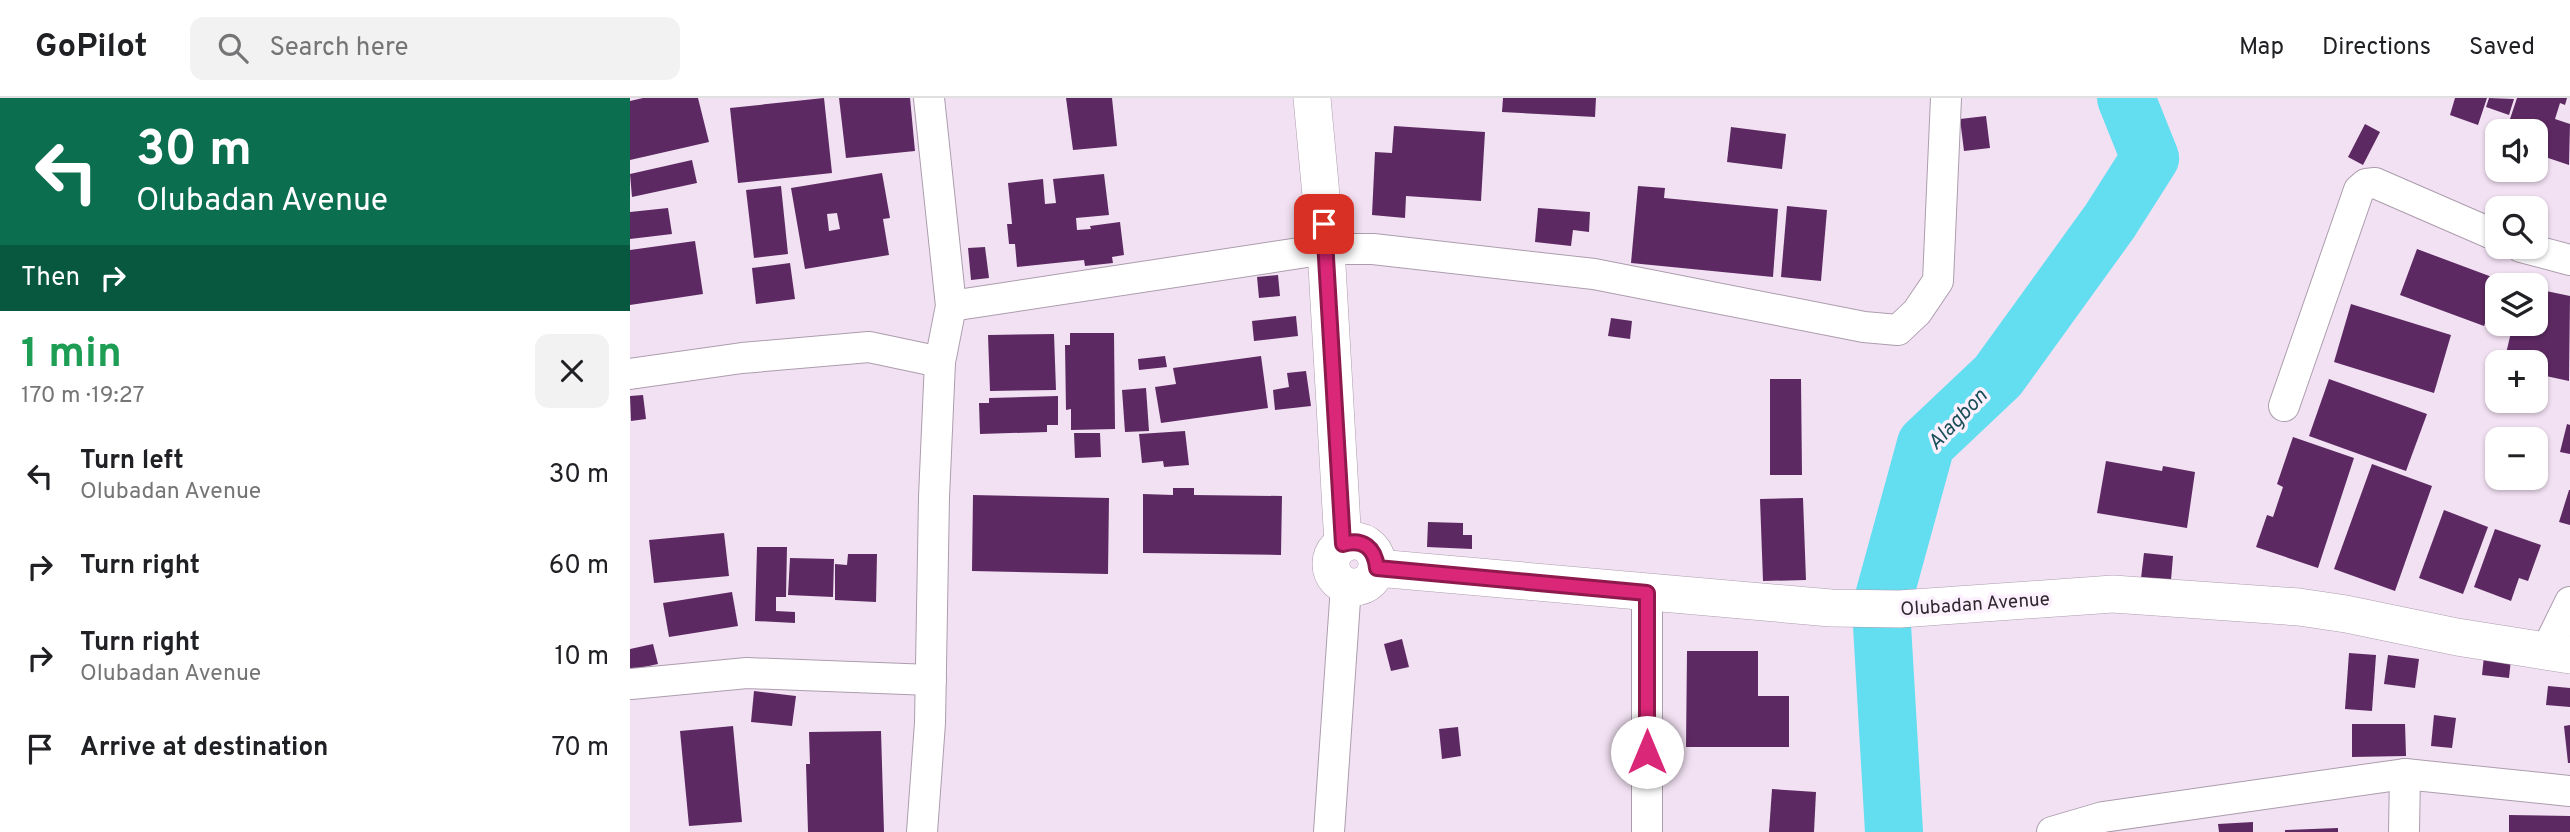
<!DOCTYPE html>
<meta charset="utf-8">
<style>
:root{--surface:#fff;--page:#f2f2f2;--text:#202124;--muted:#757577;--line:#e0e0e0}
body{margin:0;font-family:Overpass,sans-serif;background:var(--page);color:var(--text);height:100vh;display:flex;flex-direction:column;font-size:26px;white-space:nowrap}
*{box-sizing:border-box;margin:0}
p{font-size:23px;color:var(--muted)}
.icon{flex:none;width:38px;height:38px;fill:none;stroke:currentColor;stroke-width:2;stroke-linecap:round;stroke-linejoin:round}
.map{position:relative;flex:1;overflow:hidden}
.side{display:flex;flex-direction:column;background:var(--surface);width:630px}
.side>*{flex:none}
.guide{background:#0b6e4f;color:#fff;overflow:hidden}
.tools{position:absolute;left:1855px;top:21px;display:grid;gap:14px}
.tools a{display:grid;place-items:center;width:63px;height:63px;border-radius:14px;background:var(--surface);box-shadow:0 2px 5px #0004;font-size:35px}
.pin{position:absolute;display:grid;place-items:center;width:60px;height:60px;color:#fff;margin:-30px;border-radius:14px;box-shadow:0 4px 10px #0006}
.me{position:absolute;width:77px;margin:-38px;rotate:0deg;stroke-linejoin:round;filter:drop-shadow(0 0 5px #0008)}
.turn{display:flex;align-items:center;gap:24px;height:147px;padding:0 21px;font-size:32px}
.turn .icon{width:91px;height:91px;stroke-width:2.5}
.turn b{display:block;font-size:49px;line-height:60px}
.then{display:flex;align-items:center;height:66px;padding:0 21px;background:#0003;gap:14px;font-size:26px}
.round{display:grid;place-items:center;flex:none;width:74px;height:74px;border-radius:14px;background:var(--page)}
.headline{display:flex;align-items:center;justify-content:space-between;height:119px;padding:0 21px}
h1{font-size:42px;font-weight:700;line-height:52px;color:#1e9e55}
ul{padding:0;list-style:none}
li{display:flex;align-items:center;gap:21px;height:91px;padding:0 21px}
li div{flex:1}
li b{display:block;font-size:26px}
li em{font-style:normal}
header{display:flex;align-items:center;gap:42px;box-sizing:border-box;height:98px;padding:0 35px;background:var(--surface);border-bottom:2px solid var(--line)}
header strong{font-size:33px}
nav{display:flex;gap:38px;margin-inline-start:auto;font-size:24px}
.search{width:490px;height:63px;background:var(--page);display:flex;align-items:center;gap:18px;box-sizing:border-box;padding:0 24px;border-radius:14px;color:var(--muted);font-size:26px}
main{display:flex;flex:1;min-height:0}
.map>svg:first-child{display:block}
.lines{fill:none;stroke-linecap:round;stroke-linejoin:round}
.river{stroke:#63ddf0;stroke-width:58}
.building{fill:#5d2962;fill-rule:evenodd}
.minor-casing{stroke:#ac9dad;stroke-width:32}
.tertiary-casing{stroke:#ac9dad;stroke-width:38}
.minor{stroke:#fff;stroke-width:30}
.tertiary{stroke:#fff;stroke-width:37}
.route-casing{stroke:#8e194d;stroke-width:18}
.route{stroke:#db2777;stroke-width:12}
.labels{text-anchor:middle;stroke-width:7;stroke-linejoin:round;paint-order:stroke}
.street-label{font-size:19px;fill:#2e282e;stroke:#fdf0fe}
.water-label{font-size:21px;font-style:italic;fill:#194f57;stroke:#fdf0fe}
</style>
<header>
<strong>GoPilot</strong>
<div class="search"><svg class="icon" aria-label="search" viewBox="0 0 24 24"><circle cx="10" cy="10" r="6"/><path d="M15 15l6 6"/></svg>Search here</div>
<nav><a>Map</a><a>Directions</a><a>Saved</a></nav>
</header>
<main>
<section class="side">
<div class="guide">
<div class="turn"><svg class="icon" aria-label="left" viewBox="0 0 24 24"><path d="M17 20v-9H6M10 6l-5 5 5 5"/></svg><div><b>30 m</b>Olubadan Avenue</div></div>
<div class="then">Then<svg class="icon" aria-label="right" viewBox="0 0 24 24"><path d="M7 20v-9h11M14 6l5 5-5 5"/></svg></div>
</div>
<div class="headline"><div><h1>1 min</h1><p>170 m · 19:27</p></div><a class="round"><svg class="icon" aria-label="close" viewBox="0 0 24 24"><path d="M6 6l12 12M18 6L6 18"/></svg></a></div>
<ul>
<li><svg class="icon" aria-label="left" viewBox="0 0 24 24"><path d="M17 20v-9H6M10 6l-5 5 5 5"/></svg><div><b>Turn left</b><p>Olubadan Avenue</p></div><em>30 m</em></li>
<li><svg class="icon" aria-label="right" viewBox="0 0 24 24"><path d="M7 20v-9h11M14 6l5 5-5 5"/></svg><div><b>Turn right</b></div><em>60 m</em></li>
<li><svg class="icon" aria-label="right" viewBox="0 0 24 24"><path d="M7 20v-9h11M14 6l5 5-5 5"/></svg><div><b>Turn right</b><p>Olubadan Avenue</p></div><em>10 m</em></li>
<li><svg class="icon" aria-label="arrive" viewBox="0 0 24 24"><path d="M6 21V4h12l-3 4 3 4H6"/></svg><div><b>Arrive at destination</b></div><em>70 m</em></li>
</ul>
</section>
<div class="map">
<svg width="1940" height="734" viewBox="0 0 1940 734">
<rect width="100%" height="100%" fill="#f2e1f3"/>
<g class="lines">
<path class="river" d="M1264,734L1251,510L1296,346L1368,278L1480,123L1520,60L1496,0"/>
</g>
<g class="building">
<path d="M13,0H68L79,44L0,62V3Z"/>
<path d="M194,0L202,75L108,85L100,10Z"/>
<path d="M209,0H280L285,53L216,60Z"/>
<path d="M436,0H482L487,48L443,52Z"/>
<path d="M873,0H966L965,19L872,14Z"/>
<path d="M1825,0H1857L1848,27L1820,17Z"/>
<path d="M1859,0L1884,1L1879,17L1856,9Z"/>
<path d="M1887,0H1937L1935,7L1930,5L1925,21L1940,26L1939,67L1906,56V33H1876Z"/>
<path d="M1356,18L1360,50L1334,53L1330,21Z"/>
<path d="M1735,26L1750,34L1733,67L1718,59Z"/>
<path d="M764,28L855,34L851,103L776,98L775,120L742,117L745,54L762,55Z"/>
<path d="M1101,29L1156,36L1152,71L1097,64Z"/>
<path d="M62,62L67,85L2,99L0,76Z"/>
<path d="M252,75L260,120L253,121L259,157L175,171L161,90ZM207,115L210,131L199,133L197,116Z"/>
<path d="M474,76L479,117L446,120L447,132L461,131L460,128L490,124L494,157L482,159L483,165L455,168L454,162L387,169L385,146H379L377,126H382L378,85L413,81L415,106L426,105L423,81Z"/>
<path d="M151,88L158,156L124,160L116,92Z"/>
<path d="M1008,88L1035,90L1034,100L1148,111L1143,179L1001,165Z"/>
<path d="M1157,108L1197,112L1191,183L1151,179Z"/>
<path d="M38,110L42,136L0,141V114Z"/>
<path d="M908,110L960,114L959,134L943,132L941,148L905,144Z"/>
<path d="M65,143L73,196L0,207V152Z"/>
<path d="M355,149L359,180L341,182L338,150Z"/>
<path d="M1787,151L1862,179L1856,196L1865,200L1854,228L1770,197Z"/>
<path d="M160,165L165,201L126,206L122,170Z"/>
<path d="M648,177L650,198L629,200L627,179Z"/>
<path d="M1906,191L1940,198L1939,283L1906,276V264H1874L1883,226H1906Z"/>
<path d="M1721,206L1821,237L1804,295L1704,264Z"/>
<path d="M666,218L668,238L624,243L622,223Z"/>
<path d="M981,220L1002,223L1000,241L978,238Z"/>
<path d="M440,235H484L485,331L441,332V311L436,312L435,247H440Z"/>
<path d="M424,236L426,292L360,293L358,237Z"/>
<path d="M535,258L537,269L509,272L508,261Z"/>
<path d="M631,258L638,310L531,325L525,289L546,286L543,270Z"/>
<path d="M676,273L681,308L645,312L643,292L659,289L657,275Z"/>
<path d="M1140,281H1171L1172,377H1140Z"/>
<path d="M1699,281L1797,316L1776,373L1679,338Z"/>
<path d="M516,290L519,333L495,334L492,292Z"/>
<path d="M13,297L16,321L1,323L0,298Z"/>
<path d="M428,298V327H417V334L350,336L349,305H359V300Z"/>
<path d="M1937,326L1940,327V356L1930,354Z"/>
<path d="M555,333L559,367L534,369L533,363L512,365L509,336Z"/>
<path d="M444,335H470L471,359L445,360Z"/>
<path d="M1663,339L1724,360L1688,470L1626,449L1637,417L1643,419L1653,389L1647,386Z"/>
<path d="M1476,363L1532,373L1533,368L1565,374L1557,430L1467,415Z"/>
<path d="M1742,366L1802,388L1765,493L1704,471Z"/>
<path d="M543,390H564V397L652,398L651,457L513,455V396L543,397Z"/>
<path d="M1939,392H1940V427L1929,424Z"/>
<path d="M343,397L479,400L478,476L342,473Z"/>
<path d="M1173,400L1176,482L1133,483L1130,401Z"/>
<path d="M1814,412L1858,429L1833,496L1789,480Z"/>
<path d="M798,424L833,425V437H842V451L797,449Z"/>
<path d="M1865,431L1911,447L1898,483L1889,480L1881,503L1844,489Z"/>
<path d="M94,435L99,478L24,485L19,442Z"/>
<path d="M127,449H157L156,499H146V513L165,514V525L125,523Z"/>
<path d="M1514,455L1543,458L1541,482L1511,480Z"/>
<path d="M218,456H247L246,504L205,502V466L217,467Z"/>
<path d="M160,460L204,461L203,499L158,497Z"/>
<path d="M102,494L108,528L39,539L33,505Z"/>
<path d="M772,541L779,569L761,573L754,546Z"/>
<path d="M23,546L28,566L0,572V551Z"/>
<path d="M1057,553H1128V598H1159V649H1056Z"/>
<path d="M1719,555L1746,557L1742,613L1715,611Z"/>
<path d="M1758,557L1789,561L1785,590L1754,586Z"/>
<path d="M1854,558L1881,561L1879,580L1852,577Z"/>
<path d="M1918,588L1940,590V609L1916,607Z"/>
<path d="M124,593L166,598L162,628L121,624Z"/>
<path d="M1804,617L1826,620L1822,650L1801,648Z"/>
<path d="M1722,626H1775L1776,658L1722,659Z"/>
<path d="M1940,627V665H1938L1934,628Z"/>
<path d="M103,628L112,724L59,728L50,633Z"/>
<path d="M828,629L831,658L812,661L809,631Z"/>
<path d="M251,633L254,734H178L176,666H180L179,634Z"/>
<path d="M1142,691L1186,694L1184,734H1139Z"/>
<path d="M1879,717L1940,718V734H1879Z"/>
<path d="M1623,724V734H1589L1588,726Z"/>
<path d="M1708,730V734H1655V732Z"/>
</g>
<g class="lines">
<g class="minor-casing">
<g id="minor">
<path d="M1891,149L1940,162"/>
<path d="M321,208L696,151H743L964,176L1234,229L1268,232L1287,214L1308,183L1316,0"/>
<path d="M0,276L112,260L239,249L310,264"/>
<path d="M1654,308L1729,92L1736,86L1745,85L1867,138"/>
<path d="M1916,553L1940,504"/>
<path d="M1,586L117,575L301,582"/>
<path d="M292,734L300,625L304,399L310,264L321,208L299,0"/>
<path d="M699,734L716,488"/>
<path d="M1017,734V495"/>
<path d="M1422,734L1473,719L1775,676L1940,693"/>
<path d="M1774,734L1775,676"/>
</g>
</g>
<g class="tertiary-casing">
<g id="tertiary">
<path d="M682,0L696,151L713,446"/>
<circle cx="724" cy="466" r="23"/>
<path d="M747,470L1201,510L1270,511L1483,496L1669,509L1716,516L1827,539L1940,557"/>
</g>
</g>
<use href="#minor" class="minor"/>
<use href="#tertiary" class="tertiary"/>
</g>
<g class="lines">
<g class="route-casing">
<path id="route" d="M694,126L713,446C733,440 745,450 747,470L1017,495V654"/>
</g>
<use href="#route" class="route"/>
</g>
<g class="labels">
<g class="street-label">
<text transform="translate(1345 505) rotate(-4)" y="7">Olubadan Avenue</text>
</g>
<g class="water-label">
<text transform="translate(1327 321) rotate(-46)" y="7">Alagbon</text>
</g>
</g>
</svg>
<div class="tools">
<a><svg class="icon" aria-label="sound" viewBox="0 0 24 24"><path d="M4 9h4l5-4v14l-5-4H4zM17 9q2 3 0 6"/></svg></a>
<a><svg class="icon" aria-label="search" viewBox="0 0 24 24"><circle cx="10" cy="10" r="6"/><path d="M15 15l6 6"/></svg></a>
<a><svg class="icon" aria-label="layers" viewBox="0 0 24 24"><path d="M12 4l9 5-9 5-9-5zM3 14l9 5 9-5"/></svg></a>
<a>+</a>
<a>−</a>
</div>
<div class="pin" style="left:694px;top:126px;background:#d93025"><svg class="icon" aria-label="arrive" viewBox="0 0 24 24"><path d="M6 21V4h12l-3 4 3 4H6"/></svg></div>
<svg class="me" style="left:1017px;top:654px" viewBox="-20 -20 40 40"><circle r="19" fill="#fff"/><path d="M0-13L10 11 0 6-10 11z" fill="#db2777"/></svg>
</div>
</main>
